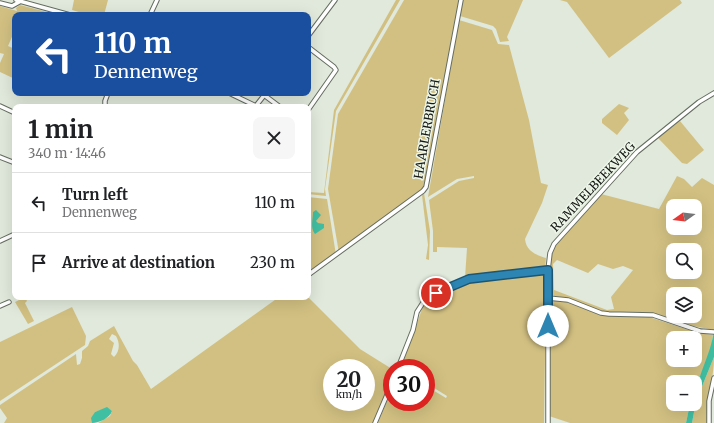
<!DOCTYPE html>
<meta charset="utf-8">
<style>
:root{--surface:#fff;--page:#f6f6f6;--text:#202124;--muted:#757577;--line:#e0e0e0}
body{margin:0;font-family:Merriweather,serif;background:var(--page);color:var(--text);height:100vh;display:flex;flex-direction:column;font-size:15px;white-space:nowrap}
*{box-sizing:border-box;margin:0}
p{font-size:13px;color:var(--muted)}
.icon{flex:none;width:22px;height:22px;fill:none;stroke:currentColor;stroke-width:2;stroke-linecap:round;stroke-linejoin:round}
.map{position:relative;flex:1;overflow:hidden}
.side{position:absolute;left:12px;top:104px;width:299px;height:196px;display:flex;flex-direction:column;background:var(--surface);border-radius:8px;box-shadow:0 4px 16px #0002}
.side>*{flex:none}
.guide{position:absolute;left:12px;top:12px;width:299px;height:84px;border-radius:8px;box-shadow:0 4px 16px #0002;background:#1a4fa0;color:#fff;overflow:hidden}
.needle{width:26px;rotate:256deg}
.buttons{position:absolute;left:666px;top:199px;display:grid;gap:8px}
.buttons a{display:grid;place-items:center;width:36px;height:36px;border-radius:8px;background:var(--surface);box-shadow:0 4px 16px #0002;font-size:20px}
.speed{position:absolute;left:323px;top:359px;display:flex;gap:8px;font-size:20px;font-weight:700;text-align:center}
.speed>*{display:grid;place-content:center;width:52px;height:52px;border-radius:50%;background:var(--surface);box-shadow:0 4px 16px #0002;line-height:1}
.speed small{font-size:10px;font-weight:400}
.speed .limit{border:6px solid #d22;background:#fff;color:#111}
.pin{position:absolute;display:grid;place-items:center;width:34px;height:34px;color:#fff;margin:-17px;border:2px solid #fff;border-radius:50%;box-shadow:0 1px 4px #0007}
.me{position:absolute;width:44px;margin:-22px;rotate:0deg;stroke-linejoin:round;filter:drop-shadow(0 0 3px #0008)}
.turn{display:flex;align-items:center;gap:14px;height:84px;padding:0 16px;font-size:18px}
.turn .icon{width:52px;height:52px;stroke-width:2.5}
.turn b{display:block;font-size:28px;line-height:34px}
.round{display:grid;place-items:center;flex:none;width:42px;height:42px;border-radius:8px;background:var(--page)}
.headline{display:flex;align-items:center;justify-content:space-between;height:68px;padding:0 16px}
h1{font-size:24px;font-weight:700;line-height:30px}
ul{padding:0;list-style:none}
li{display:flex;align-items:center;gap:12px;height:60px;padding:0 16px;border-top:1px solid var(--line)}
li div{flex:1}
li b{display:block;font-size:15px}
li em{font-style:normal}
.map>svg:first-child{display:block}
.green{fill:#d2c082;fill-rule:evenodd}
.water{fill:#41bfa3}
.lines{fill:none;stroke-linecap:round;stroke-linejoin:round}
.minor-casing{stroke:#656d61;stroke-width:5.5}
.minor{stroke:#fff;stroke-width:3.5}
.route-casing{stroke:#1d5674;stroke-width:10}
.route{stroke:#2c85b3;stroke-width:7}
.labels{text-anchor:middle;stroke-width:3;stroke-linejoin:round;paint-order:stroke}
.street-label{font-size:12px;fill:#151814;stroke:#edf6e8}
</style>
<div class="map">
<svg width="714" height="423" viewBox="0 0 714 423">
<rect width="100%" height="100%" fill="#e0e9db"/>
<g class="green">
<path d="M74,0H108L104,15H89L72,10Z"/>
<path d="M396,0H400L336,111L325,189L326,196L308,194V192L324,193L334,110Z"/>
<path d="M404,0H459L424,189L339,253L328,189L338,114Z"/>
<path d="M463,0H523L507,37L509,41L500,42L496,29L493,26L460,16Z"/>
<path d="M560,0H680L682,3L609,58L567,2Z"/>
<path d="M20,5L47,12V15H15V30L8,46L15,49V79L0,72V63L4,54L0,53V6L17,11L16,8Z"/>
<path d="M459,20L492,30L498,44L509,45L529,120L541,183L548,185L542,203L525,239C526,251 536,255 546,258L545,268L542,269L465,278L467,248L437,247V252H433V231L429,200L459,181L474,178V176L457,179L428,197Z"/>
<path d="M619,104L629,108L624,113L629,120L617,135L602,123V119Z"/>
<path d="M680,121L704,150L687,164L682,163L658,138Z"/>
<path d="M677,176L684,179L692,187L702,178L714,185V330L693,326L653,313L604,312L569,299L550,295C548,279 548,259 555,244L601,194L659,209ZM673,206H695V228H673ZM673,250H695V272H673ZM557,260L588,273L598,264L613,269L623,266L633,270L611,297L614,309L607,310L554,290L553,264ZM673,294H695V316H673Z"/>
<path d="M424,193L430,231L429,260L426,259L428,245L422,195Z"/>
<path d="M308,197L327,199L336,255L308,276L310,205H308Z"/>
<path d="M542,273L546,277V287L544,423H378L392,389V402H427L426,386L446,398L447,396L426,383V368H401L422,309C428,296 458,283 472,279Z"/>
<path d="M25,297L27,301L25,303L34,321L28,324L15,302Z"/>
<path d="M279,297H308L360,349L392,369V379L373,423H98L110,416L112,411L107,408L95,412L92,423H4L7,418L0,408V405L76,354L77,365L80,364L82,358V351L88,346L90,341L114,326L133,361L137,365L151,389ZM112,334L116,336C120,343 120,351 114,357L111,354L114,343L109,339ZM332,368H366V402H332Z"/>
<path d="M552,300L567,301L610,316L649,317L699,333L713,335L711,349L695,391V382H673V404H690L686,423H570L549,416L550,302ZM673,338H695V360H673Z"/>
<path d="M72,307L86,336L85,345L0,401V342Z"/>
<path d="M714,357C714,380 706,400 707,423H692L696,401Z"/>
</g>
<g class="water">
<path d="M316,210L321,215L316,221L318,223L324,224V228L315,234C310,228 313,219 313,212Z"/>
<path d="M714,330V357L696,401L692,423H686L690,404H695C695,378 711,356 714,330Z"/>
<path d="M107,407L112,411C110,418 99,423 92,423L91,418L95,412Z"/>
</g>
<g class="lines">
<g class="minor-casing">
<g id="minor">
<path d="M16,0L70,15"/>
<path d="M0,3L12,6L21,1"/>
<path d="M150,15L157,0"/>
<path d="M308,36L335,0"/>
<path d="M308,47L334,67L336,70L308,110"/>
<path d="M229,93L256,106"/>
<path d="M264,95L280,107"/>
<path d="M0,106L15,113"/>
<path d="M105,107V101L108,93"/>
<path d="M255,107L266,93"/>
<path d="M0,157L15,163"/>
<path d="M0,241L15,234"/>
<path d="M308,275L423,191L426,187L461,0"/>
<path d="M548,298L568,300L601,313L609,314L653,315L700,331L714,332"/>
<path d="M0,306L9,302"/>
<path d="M398,368L413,330L417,312L426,298L469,279L548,270"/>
<path d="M375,423L392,383"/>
<path d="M548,423V270L550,253L554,244L637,152L699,102L714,93"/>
<path d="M709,423V401L714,378"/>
</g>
</g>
<use href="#minor" class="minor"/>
</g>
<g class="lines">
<g class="route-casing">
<path id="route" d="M436,293L469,279L548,270V326"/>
</g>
<use href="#route" class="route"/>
</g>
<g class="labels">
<g class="street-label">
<text transform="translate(427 129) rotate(-80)" y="4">HAARLERBRUCH</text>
<text transform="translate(593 187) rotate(-47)" y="4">RAMMELBEEKWEG</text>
</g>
</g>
</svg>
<div class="buttons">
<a><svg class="needle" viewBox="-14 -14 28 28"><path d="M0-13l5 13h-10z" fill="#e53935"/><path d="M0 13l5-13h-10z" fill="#757577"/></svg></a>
<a><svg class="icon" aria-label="search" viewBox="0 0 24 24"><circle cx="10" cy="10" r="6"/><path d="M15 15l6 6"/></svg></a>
<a><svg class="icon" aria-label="layers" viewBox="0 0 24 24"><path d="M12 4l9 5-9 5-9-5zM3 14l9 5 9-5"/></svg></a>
<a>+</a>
<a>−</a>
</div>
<div class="speed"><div>20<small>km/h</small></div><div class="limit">30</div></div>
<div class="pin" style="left:436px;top:293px;background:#d93025"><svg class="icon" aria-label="arrive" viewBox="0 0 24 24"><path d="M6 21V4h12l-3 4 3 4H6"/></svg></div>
<svg class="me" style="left:548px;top:326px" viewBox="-20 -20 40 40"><circle r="19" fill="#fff"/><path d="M0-13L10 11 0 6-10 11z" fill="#2c85b3"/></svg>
<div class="guide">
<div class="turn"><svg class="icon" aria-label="left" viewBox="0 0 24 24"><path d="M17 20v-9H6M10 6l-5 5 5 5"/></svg><div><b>110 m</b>Dennenweg</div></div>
</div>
<section class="side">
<div class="headline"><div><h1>1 min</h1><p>340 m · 14:46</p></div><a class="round"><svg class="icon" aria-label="close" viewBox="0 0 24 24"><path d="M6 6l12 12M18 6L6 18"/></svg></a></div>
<ul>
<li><svg class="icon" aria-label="left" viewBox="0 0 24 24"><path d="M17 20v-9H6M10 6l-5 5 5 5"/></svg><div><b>Turn left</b><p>Dennenweg</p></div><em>110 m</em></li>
<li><svg class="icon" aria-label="arrive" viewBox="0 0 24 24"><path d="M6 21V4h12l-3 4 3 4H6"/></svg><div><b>Arrive at destination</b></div><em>230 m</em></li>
</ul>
</section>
</div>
